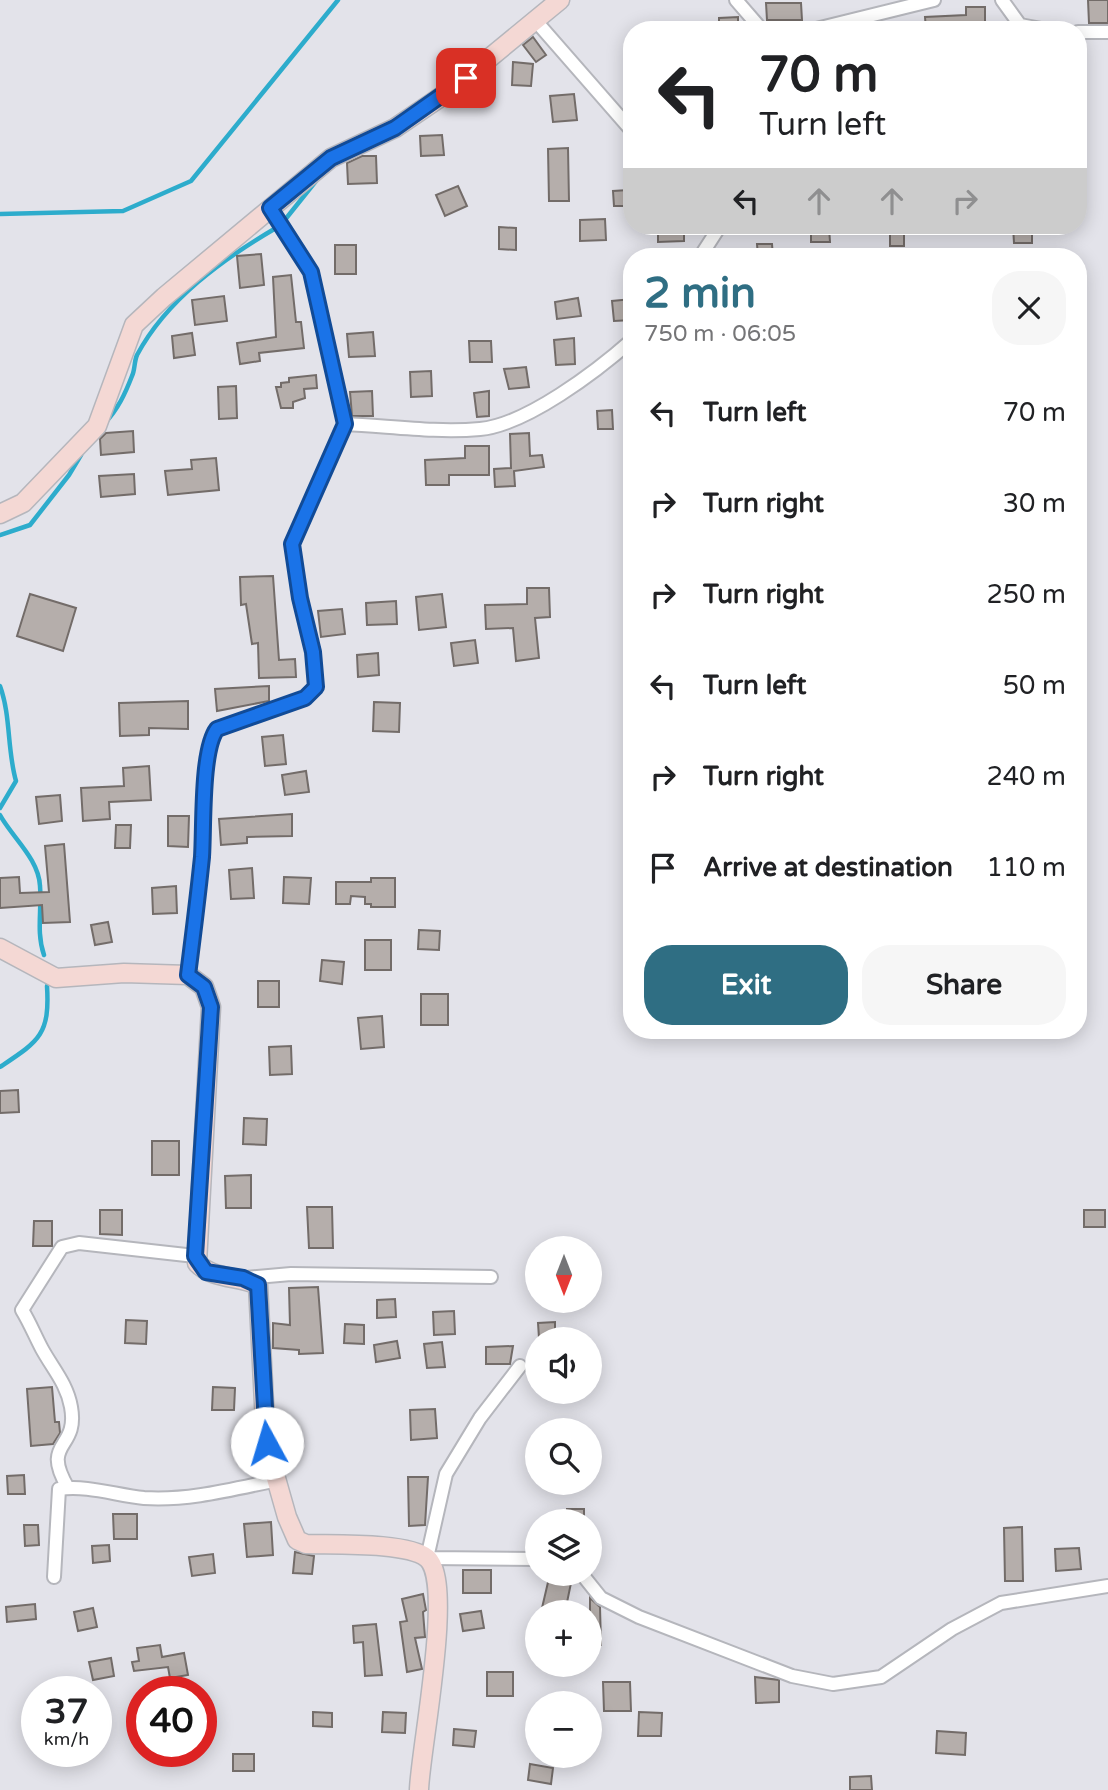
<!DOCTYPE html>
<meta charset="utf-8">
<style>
:root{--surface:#fff;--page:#f6f6f6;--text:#202124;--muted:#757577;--accent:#2f6e83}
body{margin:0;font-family:"Varela Round",sans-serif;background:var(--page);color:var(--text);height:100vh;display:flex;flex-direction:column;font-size:26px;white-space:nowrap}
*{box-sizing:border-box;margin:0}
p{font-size:23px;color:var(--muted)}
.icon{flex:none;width:38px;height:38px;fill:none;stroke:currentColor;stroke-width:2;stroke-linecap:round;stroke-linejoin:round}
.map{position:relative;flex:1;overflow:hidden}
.panel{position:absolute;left:623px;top:248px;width:464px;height:791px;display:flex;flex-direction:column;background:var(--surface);border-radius:28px;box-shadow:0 4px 18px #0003}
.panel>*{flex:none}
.guide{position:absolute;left:623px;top:21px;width:464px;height:214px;border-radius:28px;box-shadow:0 4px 18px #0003;background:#fff;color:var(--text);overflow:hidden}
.needle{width:46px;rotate:180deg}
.controls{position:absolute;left:525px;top:1236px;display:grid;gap:14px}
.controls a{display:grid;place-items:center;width:77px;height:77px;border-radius:50%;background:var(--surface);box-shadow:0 4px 18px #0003;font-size:35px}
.speed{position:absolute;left:21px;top:1676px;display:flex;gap:14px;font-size:35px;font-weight:700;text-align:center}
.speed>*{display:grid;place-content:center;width:91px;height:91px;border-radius:50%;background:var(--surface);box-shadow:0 4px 18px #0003;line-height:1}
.speed small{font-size:18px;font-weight:400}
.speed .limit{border:10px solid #d22;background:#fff;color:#111}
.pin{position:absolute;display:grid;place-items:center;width:60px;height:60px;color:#fff;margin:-30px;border-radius:14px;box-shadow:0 4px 10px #0006}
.me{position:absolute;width:77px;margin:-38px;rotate:354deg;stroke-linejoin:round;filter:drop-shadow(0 0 5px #0008)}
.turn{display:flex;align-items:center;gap:24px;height:147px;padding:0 21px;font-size:32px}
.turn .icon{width:91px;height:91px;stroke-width:2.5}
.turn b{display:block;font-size:49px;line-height:60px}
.lanes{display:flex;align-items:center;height:66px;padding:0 21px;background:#0003;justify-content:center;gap:35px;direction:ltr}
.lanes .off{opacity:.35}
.round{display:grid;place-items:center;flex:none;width:74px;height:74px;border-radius:28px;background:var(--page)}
.headline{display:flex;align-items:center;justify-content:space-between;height:119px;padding:0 21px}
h1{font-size:42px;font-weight:700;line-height:52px;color:var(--accent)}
.cta{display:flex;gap:14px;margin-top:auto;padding:14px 21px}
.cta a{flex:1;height:80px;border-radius:28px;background:var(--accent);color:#fff;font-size:28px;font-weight:700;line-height:80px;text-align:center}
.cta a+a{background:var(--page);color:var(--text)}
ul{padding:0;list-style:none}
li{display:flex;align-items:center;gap:21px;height:91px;padding:0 21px}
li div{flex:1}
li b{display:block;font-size:26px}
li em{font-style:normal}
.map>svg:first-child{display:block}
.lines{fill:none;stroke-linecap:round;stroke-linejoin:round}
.stream{stroke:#2daccc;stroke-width:4.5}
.building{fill:#b5aeab;stroke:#736c69;stroke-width:2}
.street-casing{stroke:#b5b6bc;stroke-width:16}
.secondary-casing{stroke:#b5b6bc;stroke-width:21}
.street{stroke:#fff;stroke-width:12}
.secondary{stroke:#f4d8d4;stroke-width:18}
.route-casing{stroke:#114b97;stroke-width:18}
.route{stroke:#1a73e8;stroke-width:12}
</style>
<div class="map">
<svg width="1108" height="1790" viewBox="0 0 1108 1790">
<rect width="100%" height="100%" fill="#e3e3ea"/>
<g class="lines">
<g class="stream">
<path d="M0,214L123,211L191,181L338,0"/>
<path d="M284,221L316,181"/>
<path d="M105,423C118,409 125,394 132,376C135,370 134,362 137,355C167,299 223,259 276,228"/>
<path d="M0,535L30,525L69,475L81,455"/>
<path d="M0,686C11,716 7,750 16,781L0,808"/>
<path d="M0,815C12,837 39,859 40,886C42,910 36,932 44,955"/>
<path d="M0,1067C39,1041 50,1035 47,986"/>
</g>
</g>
<g class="building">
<path d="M1088,0H1108V23H1089Z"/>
<path d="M766,3H801L802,20H767Z"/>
<path d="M966,7H985V26L926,30L925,17L966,15Z"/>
<path d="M738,17V30H719V18Z"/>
<path d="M533,37L546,55L536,62L523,45Z"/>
<path d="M513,62L533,64L531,86L512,85Z"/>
<path d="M574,94L577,120L553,122L550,96Z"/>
<path d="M442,135L444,155L421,156L420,136Z"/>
<path d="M568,148L569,201H549L548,149Z"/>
<path d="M362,156H376L377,183L348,184L347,163Z"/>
<path d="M458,186L467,206L445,216L436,195Z"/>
<path d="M628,190L629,206H614L613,191Z"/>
<path d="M605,219L606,240L580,241V220Z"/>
<path d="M658,226H684V241L658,242Z"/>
<path d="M1013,226H1032V243H1014Z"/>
<path d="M499,227L516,228V250L499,249Z"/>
<path d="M811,227H829L830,242H811Z"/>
<rect x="890" y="233" width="14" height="13"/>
<path d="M757,244H772L773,257H758Z"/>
<rect x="335" y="245" width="21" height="29"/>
<path d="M261,254L264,285L240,288L237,256Z"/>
<path d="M291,275L296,322H301L304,348L259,353L260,361L240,364L237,343L276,337L273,277Z"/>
<path d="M224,296L227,321L195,325L192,300Z"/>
<path d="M578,298L581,316L557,319L555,302Z"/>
<path d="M632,299V320L614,321L612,301Z"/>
<path d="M373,332L375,356L349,357L347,334Z"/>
<path d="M192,333L195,355L174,358L172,336Z"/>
<path d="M574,338L575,364L556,365L554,340Z"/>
<path d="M469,341H491L492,362H470Z"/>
<path d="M526,367L529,387L509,389L504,369Z"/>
<path d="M431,371L432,396L411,397L410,372Z"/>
<path d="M316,375L317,388L304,389L305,398L293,402V408H281L276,387H281V383L289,382V378Z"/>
<path d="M236,386L237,418L219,419L218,387Z"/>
<path d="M372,391L373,416H352L350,392Z"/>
<path d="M489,391V416L477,417L474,393Z"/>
<path d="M612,410L613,429H598L597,411Z"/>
<path d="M133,431L134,452L101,455L100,439L106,433Z"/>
<path d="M529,433L530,456L542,455L544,467L514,471L515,486L495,487L494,469L511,468L510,434Z"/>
<path d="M465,446H489V475H449V485H426L425,460L465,458Z"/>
<path d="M216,458L219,490L168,495L165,471L192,469L191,460Z"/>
<path d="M134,474L135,494L101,497L99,476Z"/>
<path d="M273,576L279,660L295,659L296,677L259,678L258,643L252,644L246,604L241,605L240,577Z"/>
<path d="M527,588H549L550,617L535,618L539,658L516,661L513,628L486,629L485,605L527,604Z"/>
<path d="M30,594L76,608L63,651L17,636Z"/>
<path d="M442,594L446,627L419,630L416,597Z"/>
<path d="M396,601L397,624L367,625L366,603Z"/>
<path d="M342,609L345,634L321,637L318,611Z"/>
<path d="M475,640L478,663L454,666L451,643Z"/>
<path d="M378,653L379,675L358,677L357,655Z"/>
<path d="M269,686V701L217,711L215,689Z"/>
<path d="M188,701V729L149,728V735L120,736L119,703Z"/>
<path d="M374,702L400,703L399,732L373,731Z"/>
<path d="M283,735L286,764L265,766L262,737Z"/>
<path d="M149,766L151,800L109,802L110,819L83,821L81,788L124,786L123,768Z"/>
<path d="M306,771L309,792L285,795L282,775Z"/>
<path d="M60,795L62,821L39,824L36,797Z"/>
<path d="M292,814V836L247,837V843L221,845L219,819Z"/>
<path d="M168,816H189L188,847L168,846Z"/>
<path d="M116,825H131L130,848H115Z"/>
<path d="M64,844L70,922L43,923L42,905L0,908V878L19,877L20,893L49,892L45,846Z"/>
<path d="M252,868L254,898L231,899L229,870Z"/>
<path d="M284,877L311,878L309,904L283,903Z"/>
<path d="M371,878H395V907H371V904H365V897L351,896L350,904H336V882H371Z"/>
<path d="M176,886L177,913L153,914L152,888Z"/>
<path d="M108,922L112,942L95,945L91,925Z"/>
<path d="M419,930L440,931L439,950L418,949Z"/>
<rect x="365" y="940" width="26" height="30"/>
<path d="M322,960L344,962L342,984L320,981Z"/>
<rect x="258" y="981" width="21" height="26"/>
<rect x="421" y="994" width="27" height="31"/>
<path d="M382,1016L384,1047L361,1049L358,1018Z"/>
<path d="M291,1046L292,1074L270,1075L269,1047Z"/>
<path d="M18,1090L19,1112L0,1113V1091Z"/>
<path d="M244,1118L267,1119L266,1145L243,1144Z"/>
<rect x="152" y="1141" width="27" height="34"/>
<path d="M251,1175V1208H226L225,1176Z"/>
<path d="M307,1207H332L333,1248H309Z"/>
<path d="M100,1210H122V1235L100,1234Z"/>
<rect x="1084" y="1210" width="21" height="17"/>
<path d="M34,1221H52V1246H33Z"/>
<path d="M318,1287L323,1353L299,1354V1350L273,1348V1323L290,1325L289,1288Z"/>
<path d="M395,1299L396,1317L377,1318V1300Z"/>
<path d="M454,1311L455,1334L434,1335L433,1312Z"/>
<path d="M126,1320L147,1321L146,1344L125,1343Z"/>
<path d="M555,1322V1338H539L538,1323Z"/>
<path d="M345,1324L364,1325V1344L344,1343Z"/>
<path d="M397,1341L400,1358L376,1362L374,1345Z"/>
<path d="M442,1342L445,1367L427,1368L424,1344Z"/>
<path d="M513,1346L510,1364H486V1347Z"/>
<path d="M52,1387L55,1422H59L60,1433L53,1444L31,1446L27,1389Z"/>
<path d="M213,1387L235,1388L234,1410H212Z"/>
<path d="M435,1409L437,1438L411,1440L410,1410Z"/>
<path d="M24,1475L25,1494H8L7,1476Z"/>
<path d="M408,1477H428L425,1525L409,1526Z"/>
<rect x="567" y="1509" width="17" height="12"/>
<path d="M113,1514H137V1539H114Z"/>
<path d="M271,1522L273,1555L247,1557L244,1524Z"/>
<path d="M24,1525H38L39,1545L25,1546Z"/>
<path d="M1022,1527L1023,1581H1005L1004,1528Z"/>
<path d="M109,1545L110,1561L93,1563L92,1546Z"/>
<path d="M1079,1548L1081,1569L1056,1571L1055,1549Z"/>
<path d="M295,1552L314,1556L312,1574L293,1573Z"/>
<path d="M213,1554L215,1573L192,1576L189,1557Z"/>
<rect x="463" y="1570" width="28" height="23"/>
<path d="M549,1578L571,1583L565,1612L542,1608Z"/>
<path d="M423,1594L426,1610L423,1612L425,1637L415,1638L422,1669L407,1672L400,1622L407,1621L402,1599Z"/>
<path d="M590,1598L600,1607L601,1645H590Z"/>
<path d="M35,1604L36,1619L7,1622L6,1607Z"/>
<path d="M93,1608L97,1627L78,1631L74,1612Z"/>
<path d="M481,1611L484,1628L463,1631L460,1614Z"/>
<path d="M376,1624L382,1675L365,1676L363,1642L354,1643L353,1626Z"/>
<path d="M160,1645L162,1657L184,1653L188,1675L170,1678L168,1667L134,1671L132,1662L139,1661L137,1648Z"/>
<path d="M111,1658L114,1676L93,1680L89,1662Z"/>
<rect x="487" y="1672" width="26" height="24"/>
<path d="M755,1677L779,1680V1702L756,1703Z"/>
<path d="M603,1682H630L631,1711H604Z"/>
<path d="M313,1712L332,1713V1727L313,1726Z"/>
<path d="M383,1712L406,1713L405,1733L382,1732Z"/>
<path d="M639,1712L662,1713L661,1736H638Z"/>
<path d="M454,1729L476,1731L474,1747L453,1745Z"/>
<path d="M937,1731L966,1733L965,1755L936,1753Z"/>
<rect x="233" y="1754" width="21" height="17"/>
<path d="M530,1764L553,1768L551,1784L528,1780Z"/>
<path d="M871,1776L872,1790H850V1777Z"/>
</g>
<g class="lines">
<g class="street-casing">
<g id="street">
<path d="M736,0L762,30"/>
<path d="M1002,0L1020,25L1047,30"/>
<path d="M535,20L632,131"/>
<path d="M812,30L934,0"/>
<path d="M1078,32H1108"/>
<path d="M700,257L720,226"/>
<path d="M345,424C389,426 436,433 480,429C526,425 597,371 632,340"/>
<path d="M188,975C193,936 198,896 202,857C204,827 201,750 217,729L305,698L316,687L313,652L300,598L292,544L345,424L311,272L270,208"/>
<path d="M246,1278L291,1274L491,1277"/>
<path d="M520,1366L480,1418L446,1474L427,1558L537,1559"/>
<path d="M68,1488C40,1440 79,1451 71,1407C67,1384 53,1369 42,1349C35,1336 30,1323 22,1310L62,1247L79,1243L195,1256"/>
<path d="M581,1573L601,1598L639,1617L792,1676L833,1684L881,1677L952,1629L1001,1603L1108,1586"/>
<path d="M54,1577L59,1489C88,1485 115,1495 144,1498C189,1501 233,1489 277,1480"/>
</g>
</g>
<g class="secondary-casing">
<g id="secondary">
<path d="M0,514L23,503L97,426L134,325L164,297L331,158L395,128L448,92L560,0"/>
<path d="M0,948L56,978L124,973L188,975L204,987L211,1007L197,1263C212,1279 238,1276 258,1285L266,1443L287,1517L297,1540L306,1544C333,1545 407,1542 427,1558C455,1582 420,1750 419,1790"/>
</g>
</g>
<use href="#street" class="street"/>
<use href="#secondary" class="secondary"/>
</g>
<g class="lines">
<g class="route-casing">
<path id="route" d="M267,1443L258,1285L243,1278L206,1272L195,1256L211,1007L204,987L188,975C193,936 198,896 202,857C204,827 201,750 217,729L305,698L316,687L313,652L300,598L292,544L345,424L311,272L270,208L331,158L395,128L466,78"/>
</g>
<use href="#route" class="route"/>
</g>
</svg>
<div class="controls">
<a><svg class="needle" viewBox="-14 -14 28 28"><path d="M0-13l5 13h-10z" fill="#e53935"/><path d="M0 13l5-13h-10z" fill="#757577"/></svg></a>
<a><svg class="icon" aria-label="sound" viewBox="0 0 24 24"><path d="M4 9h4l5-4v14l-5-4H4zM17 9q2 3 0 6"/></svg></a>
<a><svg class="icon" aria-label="search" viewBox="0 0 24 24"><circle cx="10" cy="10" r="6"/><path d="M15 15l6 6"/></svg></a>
<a><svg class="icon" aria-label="layers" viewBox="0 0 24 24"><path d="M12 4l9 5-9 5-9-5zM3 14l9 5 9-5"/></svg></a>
<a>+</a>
<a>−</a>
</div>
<div class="speed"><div>37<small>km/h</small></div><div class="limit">40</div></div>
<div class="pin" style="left:466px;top:78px;background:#d93025"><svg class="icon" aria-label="arrive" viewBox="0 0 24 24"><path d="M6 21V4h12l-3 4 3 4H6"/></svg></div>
<svg class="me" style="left:267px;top:1443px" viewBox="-20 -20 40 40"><circle r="19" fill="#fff"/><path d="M0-13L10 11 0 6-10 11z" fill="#1a73e8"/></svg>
<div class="guide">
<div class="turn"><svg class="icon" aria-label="left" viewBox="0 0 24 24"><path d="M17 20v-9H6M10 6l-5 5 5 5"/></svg><div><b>70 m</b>Turn left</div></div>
<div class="lanes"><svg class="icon" aria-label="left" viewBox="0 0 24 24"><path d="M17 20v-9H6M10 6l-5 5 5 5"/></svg><svg class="icon off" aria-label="ahead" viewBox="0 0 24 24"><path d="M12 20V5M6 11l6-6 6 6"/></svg><svg class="icon off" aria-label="ahead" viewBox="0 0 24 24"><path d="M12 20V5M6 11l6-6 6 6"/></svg><svg class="icon off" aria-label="right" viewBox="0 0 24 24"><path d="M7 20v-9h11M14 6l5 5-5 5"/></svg></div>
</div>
<section class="panel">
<div class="headline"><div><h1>2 min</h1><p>750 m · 06:05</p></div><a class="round"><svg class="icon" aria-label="close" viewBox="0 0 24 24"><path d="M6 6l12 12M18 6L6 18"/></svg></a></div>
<ul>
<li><svg class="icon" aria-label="left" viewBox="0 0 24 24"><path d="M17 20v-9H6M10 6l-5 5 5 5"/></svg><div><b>Turn left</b></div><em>70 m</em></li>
<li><svg class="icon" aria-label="right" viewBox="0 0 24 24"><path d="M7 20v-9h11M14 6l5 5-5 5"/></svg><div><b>Turn right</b></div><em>30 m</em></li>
<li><svg class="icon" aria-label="right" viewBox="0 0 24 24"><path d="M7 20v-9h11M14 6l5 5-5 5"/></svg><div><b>Turn right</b></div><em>250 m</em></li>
<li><svg class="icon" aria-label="left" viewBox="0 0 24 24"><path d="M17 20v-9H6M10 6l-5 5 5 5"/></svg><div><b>Turn left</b></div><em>50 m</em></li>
<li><svg class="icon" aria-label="right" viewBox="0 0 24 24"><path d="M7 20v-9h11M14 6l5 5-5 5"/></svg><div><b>Turn right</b></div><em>240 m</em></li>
<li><svg class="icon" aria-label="arrive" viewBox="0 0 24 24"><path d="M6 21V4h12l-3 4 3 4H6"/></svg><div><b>Arrive at destination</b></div><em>110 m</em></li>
</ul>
<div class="cta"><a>Exit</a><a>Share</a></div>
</section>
</div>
